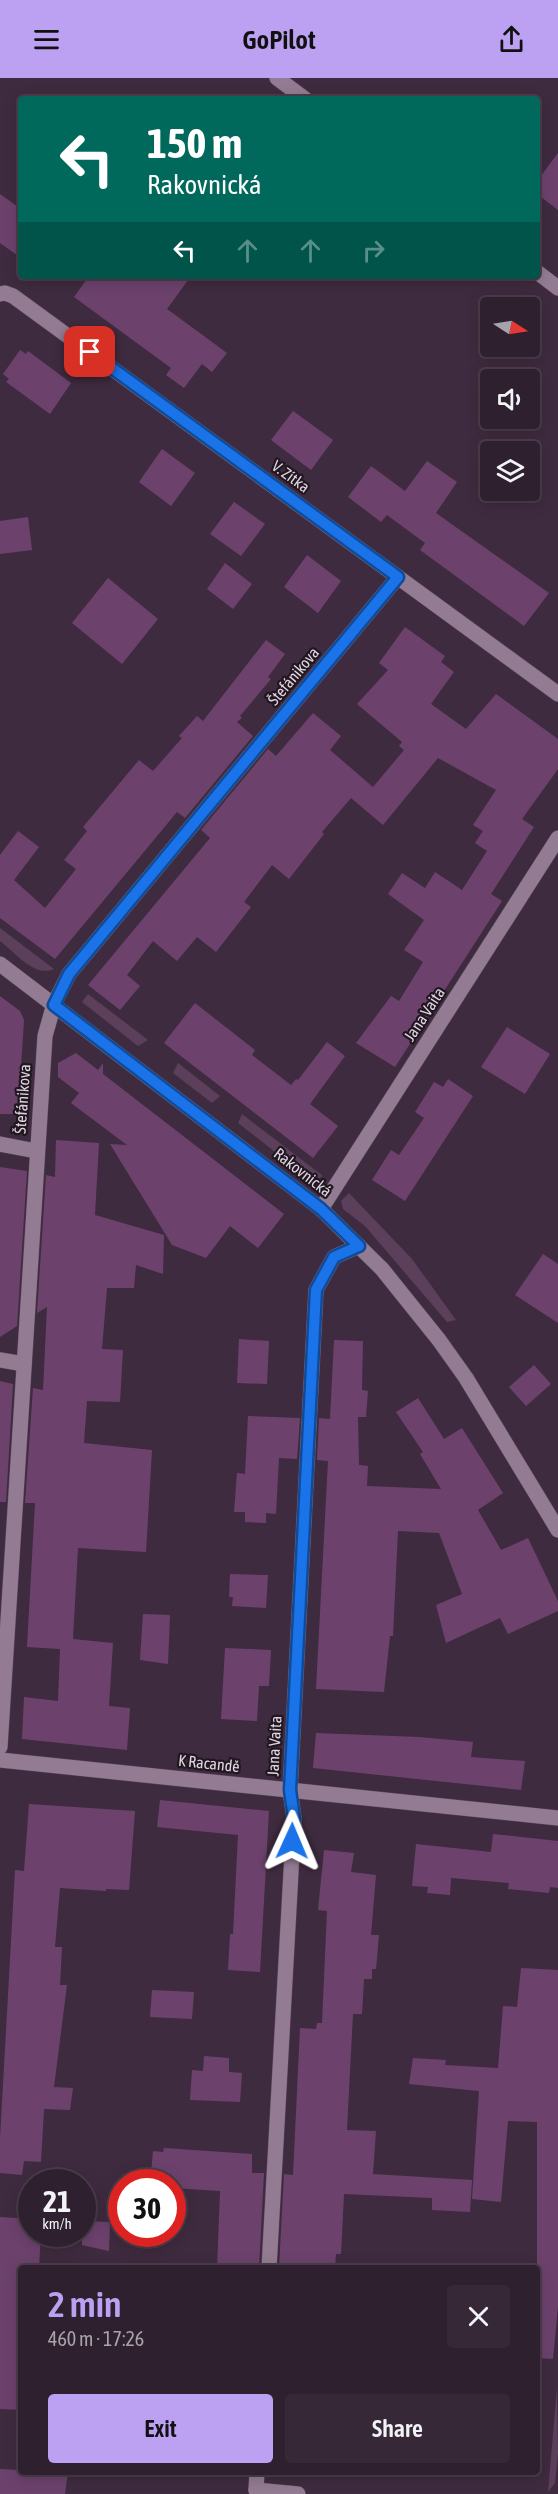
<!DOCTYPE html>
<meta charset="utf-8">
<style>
:root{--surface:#2f202f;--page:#372837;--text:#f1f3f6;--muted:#a7a3aa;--line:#4a3e4b;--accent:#bca0f2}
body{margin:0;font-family:"Asap Condensed",sans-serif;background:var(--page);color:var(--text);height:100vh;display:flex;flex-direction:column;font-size:22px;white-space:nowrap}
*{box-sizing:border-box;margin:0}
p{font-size:20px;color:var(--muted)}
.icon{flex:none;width:33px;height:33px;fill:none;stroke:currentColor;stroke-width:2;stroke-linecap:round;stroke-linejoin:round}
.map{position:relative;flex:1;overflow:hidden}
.details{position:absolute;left:18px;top:2187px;width:522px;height:210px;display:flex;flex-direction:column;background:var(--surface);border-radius:6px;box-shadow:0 3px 15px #0003,0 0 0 2px var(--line)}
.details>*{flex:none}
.top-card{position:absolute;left:18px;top:18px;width:522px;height:183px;border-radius:6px;box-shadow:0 3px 15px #0003,0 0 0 2px var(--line);background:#00695c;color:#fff;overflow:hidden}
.needle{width:39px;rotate:102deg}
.fabs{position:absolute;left:480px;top:219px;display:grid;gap:12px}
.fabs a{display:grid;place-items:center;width:60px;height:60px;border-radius:6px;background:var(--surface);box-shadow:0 3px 15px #0003,0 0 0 2px var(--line);font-size:30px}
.speed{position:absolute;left:18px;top:2091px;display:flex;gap:12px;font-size:30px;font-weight:700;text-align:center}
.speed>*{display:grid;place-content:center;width:78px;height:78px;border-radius:50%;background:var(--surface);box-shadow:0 3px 15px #0003,0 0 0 2px var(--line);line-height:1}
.speed small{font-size:15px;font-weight:400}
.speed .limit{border:9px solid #d22;background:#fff;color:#111}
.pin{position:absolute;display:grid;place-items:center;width:51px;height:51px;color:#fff;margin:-26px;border-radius:12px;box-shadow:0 3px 9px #0006}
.me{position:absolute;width:66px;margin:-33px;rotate:1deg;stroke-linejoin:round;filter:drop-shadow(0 0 4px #0008)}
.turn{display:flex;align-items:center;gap:21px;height:126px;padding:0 30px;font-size:27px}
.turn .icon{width:78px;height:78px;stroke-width:2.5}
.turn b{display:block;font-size:42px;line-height:51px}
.lanes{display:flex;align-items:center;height:57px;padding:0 30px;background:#0003;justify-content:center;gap:30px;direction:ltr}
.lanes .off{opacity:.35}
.round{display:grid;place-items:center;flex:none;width:63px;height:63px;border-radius:6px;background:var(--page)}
.summary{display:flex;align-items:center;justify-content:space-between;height:102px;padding:0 30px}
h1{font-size:36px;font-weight:600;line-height:45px;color:var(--accent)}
.cta{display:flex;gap:12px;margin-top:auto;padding:12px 30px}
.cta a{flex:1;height:69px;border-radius:6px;background:var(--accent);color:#111;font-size:24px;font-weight:600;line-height:69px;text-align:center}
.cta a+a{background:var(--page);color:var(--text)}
header{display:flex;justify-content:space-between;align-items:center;height:78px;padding:0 30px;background:var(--accent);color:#111;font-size:27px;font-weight:600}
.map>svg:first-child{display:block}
.green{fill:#5b3f5b}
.building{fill:#6c426d}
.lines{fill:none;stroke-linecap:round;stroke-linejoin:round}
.street-casing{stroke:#5a495a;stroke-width:16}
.secondary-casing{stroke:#5a495a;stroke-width:16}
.street{stroke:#937c93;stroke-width:15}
.secondary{stroke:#937c93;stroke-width:15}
.route-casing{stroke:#114b97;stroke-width:15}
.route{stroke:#1a73e8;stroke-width:10}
.labels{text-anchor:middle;stroke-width:4.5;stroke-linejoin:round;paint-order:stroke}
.street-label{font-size:16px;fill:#e2d5e1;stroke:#201720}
</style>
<header><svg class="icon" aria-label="menu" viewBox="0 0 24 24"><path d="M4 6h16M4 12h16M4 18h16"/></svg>GoPilot<svg class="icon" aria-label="share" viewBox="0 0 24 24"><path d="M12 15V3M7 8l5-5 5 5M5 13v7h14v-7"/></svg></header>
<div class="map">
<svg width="558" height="2416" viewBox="0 0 558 2416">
<rect width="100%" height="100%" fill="#3f2b3f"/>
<g class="green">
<path d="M0,850L54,891C34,900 15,874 0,863Z"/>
<path d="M88,916L148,962L138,968L82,924Z"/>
<path d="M178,985L220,1018L212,1025L173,995Z"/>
<path d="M242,1036L323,1098L312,1103L238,1045Z"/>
<path d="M349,1115L412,1181L456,1242L447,1244L365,1148L343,1131L341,1123Z"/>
<path d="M557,2309L558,2376L555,2405L548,2414Z"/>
</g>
<g class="building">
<path d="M558,75V132L537,116V103Z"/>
<path d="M0,116L21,131V180L0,165Z"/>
<path d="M89,198H191L167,231L227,275L212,294L202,286L184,310L166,297L171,290L74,219Z"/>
<path d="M20,272L26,276L28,273L71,305L50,336L6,304L9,301L3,296Z"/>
<path d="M293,333L333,362L311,392L271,362Z"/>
<path d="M162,371L195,395L171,428L139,404Z"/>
<path d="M427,383L457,404L436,435L549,515L524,548L420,472L425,465L387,437L381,444L348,419L371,388L405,413Z"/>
<path d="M234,424L265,446L241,478L210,456Z"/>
<path d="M28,439L32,472L0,476V443Z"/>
<path d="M307,477L341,503L318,535L284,509Z"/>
<path d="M225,485L252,506L233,531L207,511Z"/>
<path d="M108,500L158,541L122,586L72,545Z"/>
<path d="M405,549L445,578L441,584L454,594L431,626L466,651L496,616L558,661V691L522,741L534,749L491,816L502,823L395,989L356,965L391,918L399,923L423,884L404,872L424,842L388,816L402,795L425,810L435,794L462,812L487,773L475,765L483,753L473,747L496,712L438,680L383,747L351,720L322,754L324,756L289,801L272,787L244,824L251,829L216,874L197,859L177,883L153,863L127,897L140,908L120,932L88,907L210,760L201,752L268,671L276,678L313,635L341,658L330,672L373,709L404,672L399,668L402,664L357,626L388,592L379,585Z"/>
<path d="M266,562L285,576L268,599L271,601L240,638L242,640L237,644L253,658L185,740L177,734L55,881L0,840V777L18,753L39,769L14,802L45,830L76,791L64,782L87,753L83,749L139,682L153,693L182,660L179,658L197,638L203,643Z"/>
<path d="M0,918L20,933L24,942L18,1036H0Z"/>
<path d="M195,925L255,972L252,977L291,1007L296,1001L298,1002L327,964L345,978L310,1026L338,1048L313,1080L164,965Z"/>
<path d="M507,949L550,976L525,1016L481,989Z"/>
<path d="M76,975L98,992L103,985V996L284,1136L258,1170L230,1148L206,1180L172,1167L110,1066L127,1067L71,1025L79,1015L58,999V985Z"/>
<path d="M448,1001L473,1018L405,1123L372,1102L391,1072L399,1077L424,1040L415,1034L434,1004L443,1009Z"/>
<path d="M56,1062L99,1065L95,1137L164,1157L163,1196L136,1187L134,1210H107L102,1271L123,1272L120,1324L87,1323L84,1365L152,1372L146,1474L78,1470L73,1561L113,1565L109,1628L130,1630L127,1672L22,1661L24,1619L58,1623L60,1571L27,1569L35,1425H25L33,1310L43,1312L47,1229L37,1235L46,1097L55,1099Z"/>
<path d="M0,1089L27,1093L17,1248L0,1259Z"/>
<path d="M543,1176L558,1186V1245L515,1217Z"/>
<path d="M239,1261L269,1263L267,1306L237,1305Z"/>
<path d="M334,1262L363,1263L362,1312L368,1313L366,1339H358L359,1387L368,1388L367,1408L441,1411L420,1376L423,1374L396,1334L418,1320L444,1361L462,1350L503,1415L478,1432L501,1472L528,1460L558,1523V1533L508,1556L500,1540L446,1565L436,1527L462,1516L439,1455L398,1453L393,1558H390L384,1614L316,1611L328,1383L317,1382L319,1340L330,1341Z"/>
<path d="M534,1287L551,1306L526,1328L509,1309Z"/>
<path d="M0,1303L13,1306L6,1424H0Z"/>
<path d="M248,1338L300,1340L297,1381L279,1380L276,1436L266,1435V1445L245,1444V1434H234L237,1395L245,1396Z"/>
<path d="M230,1496L268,1497L266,1530L232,1528L233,1519H229Z"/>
<path d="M143,1536L170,1537L168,1586L140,1582Z"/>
<path d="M225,1570L271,1572L269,1608H259L257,1643L221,1641Z"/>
<path d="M316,1655L419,1659L473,1664L471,1679L525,1683L521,1712L313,1690Z"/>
<path d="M160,1722L269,1733L260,1894L228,1892L230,1856H233L238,1757L157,1749Z"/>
<path d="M29,1726L135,1733L129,1812L106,1811V1813L60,1810L55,1869H62L60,1907H67L54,2009L73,2010L70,2032L44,2031L41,2084L24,2083L22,2097L0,2095V2060L15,1792L24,1793Z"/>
<path d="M493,1756L558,1763V1810L550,1809L549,1815L508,1811L509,1805L451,1800L450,1817L427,1815L428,1809L412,1808L416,1766L491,1774Z"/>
<path d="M324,1772L354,1775L351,1794L376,1797L371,1857H379L376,1891H372V1901H364L362,1936H353L347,2052L376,2053L373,2096L472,2102L470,2134L432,2132V2120L344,2116L341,2176H336L335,2190H279L284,2096L293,2097L300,1950L316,1951L317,1945H322L327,1833L318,1832Z"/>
<path d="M521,1890L558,1892V2228L553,2281L537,2280V2044L508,2043L501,2124L472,2121L479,2013L409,2006L413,1980L446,1982L445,1987L498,1990L503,1928L517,1929Z"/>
<path d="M152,1912L194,1914L192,1941L150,1939Z"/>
<path d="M204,1978L229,1980V1994L242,1995L240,2024L190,2022L192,1992L203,1993Z"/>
<path d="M164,2070L252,2076V2095H264L259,2190H217L220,2113L172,2110L171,2096L151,2095L153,2073L163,2074Z"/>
<path d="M0,2139L32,2141V2156H41L39,2190H21V2332L0,2331Z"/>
<path d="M82,2143L110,2144L109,2173L82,2167Z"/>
<path d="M0,2391L21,2392V2394H68L65,2416H0Z"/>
</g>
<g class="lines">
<g class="street-casing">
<g id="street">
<path d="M277,0L305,21"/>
<path d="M537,194L558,210"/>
<path d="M0,216L5,215L13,218L558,616"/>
<path d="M0,1066L36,1073"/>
<path d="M321,1131L558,760"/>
<path d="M0,1282L24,1286"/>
<path d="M0,1669L45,958L54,926L69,896L398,499"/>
<path d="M0,1682L558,1740"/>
<path d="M269,2190L294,1740L290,1712L316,1212L334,1179L359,1168"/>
<path d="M257,2394L256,2412L259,2416"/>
<path d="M256,2412L298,2416"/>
</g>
</g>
<g class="secondary-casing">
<path id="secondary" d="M0,886L321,1131L382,1191L439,1262L466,1300L558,1452"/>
</g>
<use href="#street" class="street"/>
<use href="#secondary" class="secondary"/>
</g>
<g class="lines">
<g class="route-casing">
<path id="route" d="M90,274L398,499L69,896L54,927L321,1131L359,1168L334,1179L316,1212L290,1712L294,1740L292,1763"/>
</g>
<use href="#route" class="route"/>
</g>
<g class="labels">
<g class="street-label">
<text transform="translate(291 398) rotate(36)" y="6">V. Zítka</text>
<text transform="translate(293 598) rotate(-50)" y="6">Štefánikova</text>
<text transform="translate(424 936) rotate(-57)" y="6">Jana Vaita</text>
<text transform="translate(22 1021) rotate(-86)" y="6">Štefánikova</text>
<text transform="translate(303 1094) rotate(38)" y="6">Rakovnická</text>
<text transform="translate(274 1668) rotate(-87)" y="6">Jana Vaita</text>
<text transform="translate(209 1685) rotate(6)" y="6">K Racandě</text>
</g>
</g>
</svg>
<div class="fabs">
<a><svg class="needle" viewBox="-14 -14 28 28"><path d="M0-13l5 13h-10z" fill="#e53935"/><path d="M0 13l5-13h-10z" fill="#a7a3aa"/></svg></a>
<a><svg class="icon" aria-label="sound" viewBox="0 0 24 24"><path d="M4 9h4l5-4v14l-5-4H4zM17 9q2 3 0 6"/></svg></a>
<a><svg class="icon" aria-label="layers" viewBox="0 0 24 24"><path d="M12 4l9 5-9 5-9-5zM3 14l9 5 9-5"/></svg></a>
</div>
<div class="speed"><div>21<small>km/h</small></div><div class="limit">30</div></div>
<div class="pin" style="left:90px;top:274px;background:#d93025"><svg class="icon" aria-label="arrive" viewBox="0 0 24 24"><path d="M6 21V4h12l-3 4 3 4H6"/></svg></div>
<svg class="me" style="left:292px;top:1763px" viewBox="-20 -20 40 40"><path d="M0-17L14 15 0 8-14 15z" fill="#1a73e8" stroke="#fff" stroke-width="4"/></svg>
<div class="top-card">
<div class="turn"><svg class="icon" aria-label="left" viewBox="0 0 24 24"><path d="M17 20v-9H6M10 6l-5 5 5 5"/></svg><div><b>150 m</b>Rakovnická</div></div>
<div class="lanes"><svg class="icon" aria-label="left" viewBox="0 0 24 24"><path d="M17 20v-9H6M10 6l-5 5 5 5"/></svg><svg class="icon off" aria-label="ahead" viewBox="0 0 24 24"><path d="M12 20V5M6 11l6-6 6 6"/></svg><svg class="icon off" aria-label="ahead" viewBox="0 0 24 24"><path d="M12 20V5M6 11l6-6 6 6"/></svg><svg class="icon off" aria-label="right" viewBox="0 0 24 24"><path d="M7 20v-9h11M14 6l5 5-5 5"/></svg></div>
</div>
<section class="details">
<div class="summary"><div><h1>2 min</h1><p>460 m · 17:26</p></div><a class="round"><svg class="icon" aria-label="close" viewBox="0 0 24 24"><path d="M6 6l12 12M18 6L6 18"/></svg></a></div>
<div class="cta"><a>Exit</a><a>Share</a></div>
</section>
</div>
